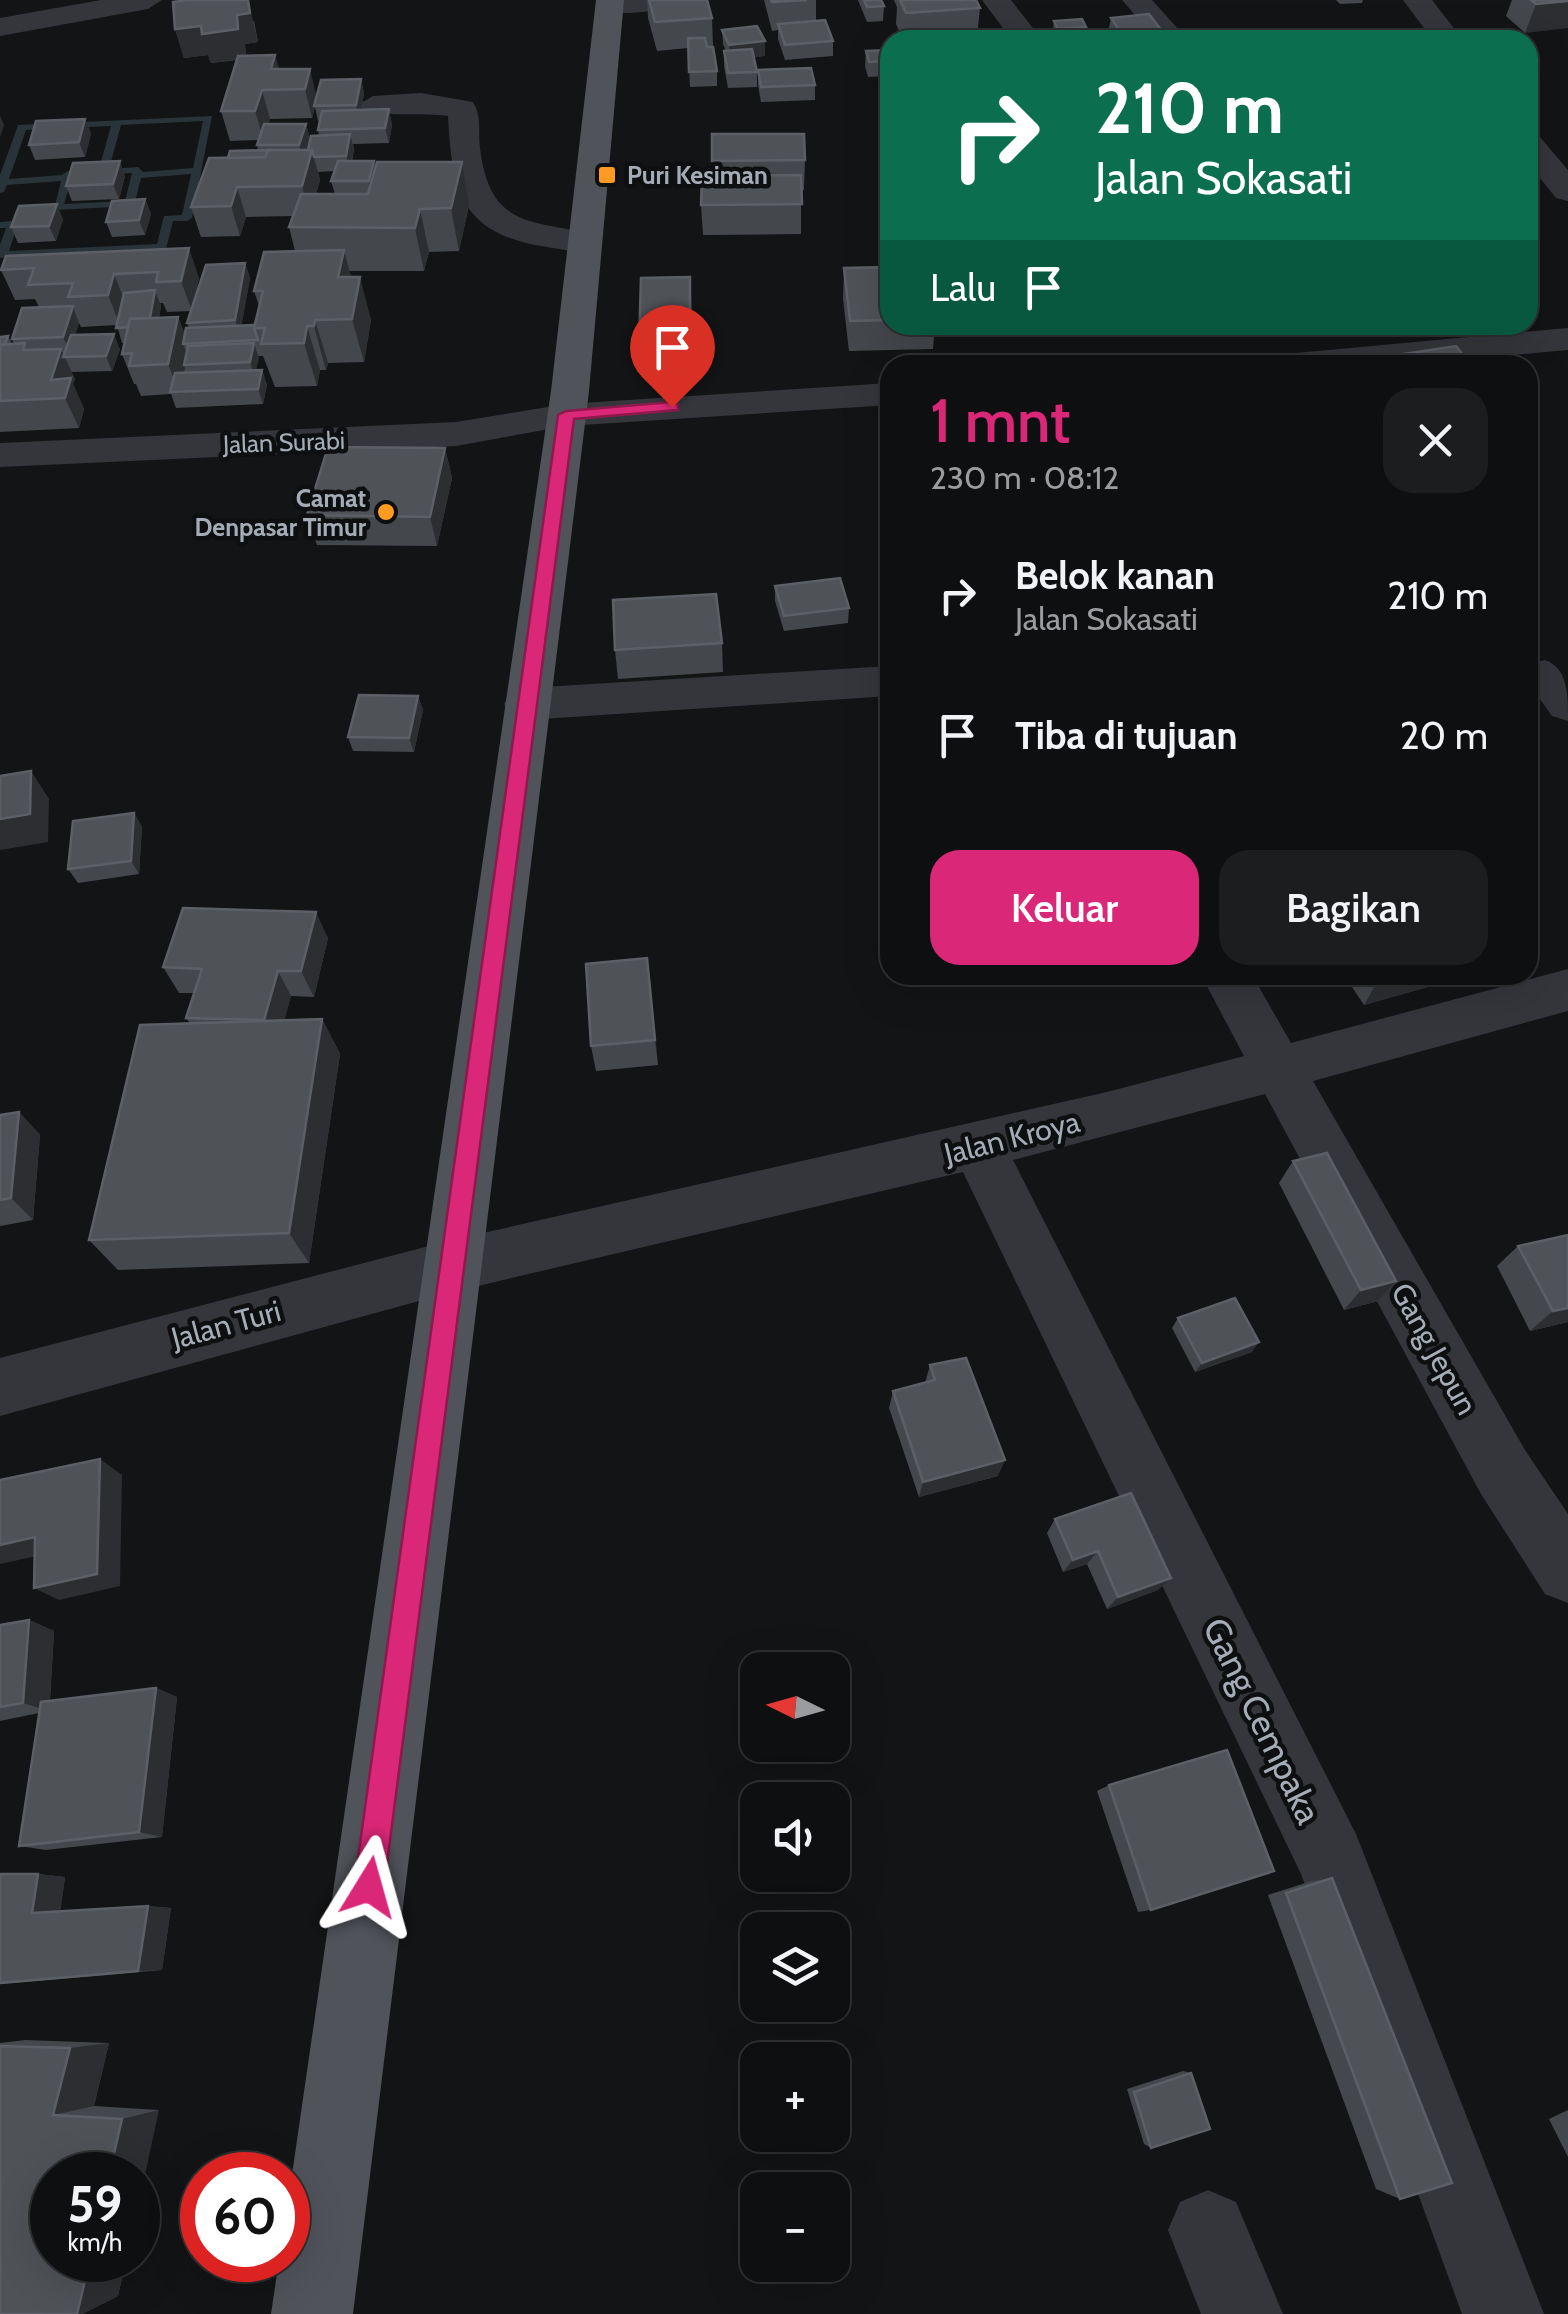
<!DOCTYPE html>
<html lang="id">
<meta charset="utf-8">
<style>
:root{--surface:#0e0f10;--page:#1c1d1e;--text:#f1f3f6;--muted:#9b9c9f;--line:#2e2f30;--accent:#db2777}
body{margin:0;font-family:Cabin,sans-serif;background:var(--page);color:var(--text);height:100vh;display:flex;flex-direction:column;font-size:38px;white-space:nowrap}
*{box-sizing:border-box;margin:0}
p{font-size:32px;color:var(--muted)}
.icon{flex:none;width:55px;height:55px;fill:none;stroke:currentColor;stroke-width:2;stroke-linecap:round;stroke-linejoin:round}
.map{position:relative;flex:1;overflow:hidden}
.side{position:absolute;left:880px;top:355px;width:658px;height:630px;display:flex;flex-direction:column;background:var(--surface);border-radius:30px;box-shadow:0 10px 40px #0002,0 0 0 2px var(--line)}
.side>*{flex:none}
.hud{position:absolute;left:880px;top:30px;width:658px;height:305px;border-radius:30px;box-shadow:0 10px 40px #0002,0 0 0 2px var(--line);background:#0b6e4f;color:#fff;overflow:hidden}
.needle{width:65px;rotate:275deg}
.fabs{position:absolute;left:740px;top:1652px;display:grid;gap:20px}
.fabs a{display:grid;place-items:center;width:110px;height:110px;border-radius:20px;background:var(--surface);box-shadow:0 10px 40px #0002,0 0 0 2px var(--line);font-size:50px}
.speed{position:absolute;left:30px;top:2152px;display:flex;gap:20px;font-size:50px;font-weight:700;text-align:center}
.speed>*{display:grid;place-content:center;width:130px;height:130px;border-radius:50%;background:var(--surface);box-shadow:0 10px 40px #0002,0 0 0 2px var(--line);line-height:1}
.speed small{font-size:25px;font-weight:400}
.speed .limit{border:15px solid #d22;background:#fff;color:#111}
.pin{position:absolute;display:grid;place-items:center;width:85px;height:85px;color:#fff;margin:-102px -42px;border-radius:50% 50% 50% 0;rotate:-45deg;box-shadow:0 0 10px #0007}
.pin .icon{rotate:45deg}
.me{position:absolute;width:110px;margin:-55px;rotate:8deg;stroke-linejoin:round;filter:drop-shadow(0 0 8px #0008)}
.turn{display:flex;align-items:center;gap:35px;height:210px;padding:0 50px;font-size:45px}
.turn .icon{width:130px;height:130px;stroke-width:2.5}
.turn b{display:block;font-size:70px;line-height:85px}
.then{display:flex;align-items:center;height:95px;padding:0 50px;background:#0003;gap:20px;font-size:38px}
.round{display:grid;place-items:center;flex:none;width:105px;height:105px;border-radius:30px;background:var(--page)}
.headline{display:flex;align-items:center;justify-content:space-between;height:170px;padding:0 50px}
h1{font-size:60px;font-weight:600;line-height:75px;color:var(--accent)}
.action{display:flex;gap:20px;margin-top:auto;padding:20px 50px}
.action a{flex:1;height:115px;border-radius:30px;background:var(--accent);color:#fff;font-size:40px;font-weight:600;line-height:115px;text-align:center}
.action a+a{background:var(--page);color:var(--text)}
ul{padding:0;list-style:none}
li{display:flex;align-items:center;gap:30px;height:140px;padding:0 50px}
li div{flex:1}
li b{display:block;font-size:38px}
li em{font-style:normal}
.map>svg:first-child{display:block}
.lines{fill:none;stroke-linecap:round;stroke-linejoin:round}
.stream{fill:#28343a;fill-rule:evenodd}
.minor{fill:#34363b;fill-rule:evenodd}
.major{fill:#50535a;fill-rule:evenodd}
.wall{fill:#44474b;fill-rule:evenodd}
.shaded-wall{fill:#2c2e31}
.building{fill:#4f5257;stroke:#5c6066;stroke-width:2.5}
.route{fill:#db2777;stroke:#8e194d;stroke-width:2.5}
.poi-dot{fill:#ff9b22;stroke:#0e0f10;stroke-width:4}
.labels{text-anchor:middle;stroke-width:9;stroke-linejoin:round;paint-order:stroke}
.far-poi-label{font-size:25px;font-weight:bold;fill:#a4acb7;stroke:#0e0f10;text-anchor:start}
.far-street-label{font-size:25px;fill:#a4acb7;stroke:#0e0f10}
.street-label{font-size:30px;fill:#a4acb7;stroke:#0e0f10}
.near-street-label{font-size:35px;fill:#a4acb7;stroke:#0e0f10}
</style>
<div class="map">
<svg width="1568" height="2314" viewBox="0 0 1568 2314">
<rect width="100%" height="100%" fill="#131415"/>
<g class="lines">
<path class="stream" d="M212,116L192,218L187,221H173L166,249L0,258V245L6,228H0V222L13,221L18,224L9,251L157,244L164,216L182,215L191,174L141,178L134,206L54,210L61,181L7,185L4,192L0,193V175L18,125ZM203,121L193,168L143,172L138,167L109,169L121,125ZM111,126L99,169L68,171L62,175L9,179L26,130ZM132,173L125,201L64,204L72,177Z"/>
<g class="minor">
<path d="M101,0H162L148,9L0,36V18Z"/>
<path d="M598,0H672C660,15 617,15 599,10Z"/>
<path d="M982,0H1011L1036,32L1032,40H1002L1006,32Z"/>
<path d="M1122,0H1152L1188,40H1157Z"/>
<path d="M1403,0H1432L1463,40H1433Z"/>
<path d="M421,93L473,102C482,116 478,132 480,148C490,230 532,219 596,235L601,242L596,249C578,254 560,249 541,246C460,232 452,189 448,116C426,112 368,119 358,105L373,96Z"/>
<path d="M1528,133L1539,136L1568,170V201L1556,198L1528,163Z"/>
<path d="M1568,328V350L1404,365H1267L1272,357L1285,354Z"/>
<path d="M890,383V405L566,426L456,446L0,467V443L456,422L566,404Z"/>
<path d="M1545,660C1568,669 1568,693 1568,721L1552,716L1528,682L1529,664Z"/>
<path d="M890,666V696L526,720L510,715L504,704L510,693L526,688Z"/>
<path d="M1568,969V1011L1313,1081L1525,1450L1568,1514V1603L1545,1594L1481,1494L1265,1094L1013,1160L1356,1834L1544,2314H1462L1301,1874L963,1172L452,1292L0,1416V1358L452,1240L1107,1092L1244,1056L1201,975H1252L1291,1043Z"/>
<path d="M1208,2190L1236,2202L1283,2314H1201L1168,2230L1180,2202Z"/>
</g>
<path class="major" d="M596,0H624L589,391L353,2314H271L279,2260H288V2202L551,391Z"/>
</g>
<g class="wall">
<path d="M647,0H707L712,18L713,46L707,47L717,71V86L690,87L688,48L657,51L648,18Z"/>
<path d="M764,0H816V21L833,41V56L785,60L778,39V30L772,31Z"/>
<path d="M858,0H881L884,6L883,21L867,22Z"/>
<path d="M894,0H976L980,8L977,37L934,40H903L896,24L897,7Z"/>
<path d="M1336,0H1363L1362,3L1340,4Z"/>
<path d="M1512,0H1568L1525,33L1506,16Z"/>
<path d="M1111,18L1165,35L1164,40H1114L1108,32Z"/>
<path d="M254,21L258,42L245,44L246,56L275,55L279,69L317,97L361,79L364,94L361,110L392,124L389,143L353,144L354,150L352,161L376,167L469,205L459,251L429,252L424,271H349L371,320L364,362L328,363L326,370H320L317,386L275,387L263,356H258L256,370H262L267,385L263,404L176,408L171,394L141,396L136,384H134L122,354L124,343H122L117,325L81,327L79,323L75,335L120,349L112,371L71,372L75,379L73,384L84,409L79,428L0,432V337L8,336L12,344H14L12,339L39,307L35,299L15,300L1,270L6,256L199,278L194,301L245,263L250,278L241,326L254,325L259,306L254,291L295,251L289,227L293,216L246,217L240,236L201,237L191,207L228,158L258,150L257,145L259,140L230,141L221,111L237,60L211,63L208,55L184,58L175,29ZM315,107L318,121L320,120L318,130L319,135L308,150H306L310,139L306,124H268L270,119L312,118ZM335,171L331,181L335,194H316L320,180L318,172ZM160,303H163L167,312L191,311L187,323L189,328L185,335L178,317L159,318L161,306Z"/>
<path d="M1054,21L1086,27L1084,40H1054L1052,36Z"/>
<path d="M722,30L765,41V56L754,57L757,72V87L728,88L724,66V51H726L723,44Z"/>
<path d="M890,50V76L868,77L865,66L866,51Z"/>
<path d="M758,70L815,85V100L761,102L758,85Z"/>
<path d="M85,119L91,134L85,157L35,160L29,145Z"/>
<path d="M805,160L804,190H801V234L703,235L701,205L712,176V161Z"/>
<path d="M125,176L119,199L72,201L66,186Z"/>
<path d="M145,199L151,214L145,235L112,237L106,222Z"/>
<path d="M63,219L56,241L18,243L11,227Z"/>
<path d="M890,267V325H935L933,349L849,351L843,299L844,268Z"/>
<path d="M690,277L692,375L642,376L639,346Z"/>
<path d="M1404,354L1471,365H1399Z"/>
<path d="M445,448L452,478L437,546L317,545L307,515Z"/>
<path d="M775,586L849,608L848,623L784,631L775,601Z"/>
<path d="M722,643L723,672L618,679L615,650Z"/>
<path d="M418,696L423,710L414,752L353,751L348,737Z"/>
<path d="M134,813L142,827L139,874L78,883L68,869Z"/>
<path d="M328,938L314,997L291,996L284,1020L322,1019L340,1054L309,1263L118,1270L89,1240L190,1023L186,1018L194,993H179L163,967Z"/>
<path d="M647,958L658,1065L596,1071L591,1046Z"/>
<path d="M1344,975H1464L1463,977L1364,1005Z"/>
<path d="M19,1112L40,1135L33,1220L0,1226V1115Z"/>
<path d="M1293,1161L1396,1281L1378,1301L1344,1310L1279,1183Z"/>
<path d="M1518,1246L1568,1322L1530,1331L1497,1266Z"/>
<path d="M1178,1318L1252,1352L1195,1372L1172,1328Z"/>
<path d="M930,1365L998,1476L919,1497L889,1408L893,1391L925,1383Z"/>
<path d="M1055,1519L1158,1590L1107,1609L1087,1564L1063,1572L1047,1533Z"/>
<path d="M29,1620L54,1631L50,1701L156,1688L177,1697L162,1837L46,1850L19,1846L39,1713L0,1721V1625Z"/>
<path d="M1109,1785L1151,1910L1138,1912L1097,1791Z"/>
<path d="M0,1874H38L65,1877L60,1912L148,1906L171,1908L162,1970L0,1984Z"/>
<path d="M1332,1878L1400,2199L1376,2189L1268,1895L1312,1881Z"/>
<path d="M25,2040L109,2043L94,2106L159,2110L52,2260H126L118,2296L82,2314H0V2043Z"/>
<path d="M1183,2071L1191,2073L1151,2148L1144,2144L1127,2089Z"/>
<path d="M1568,2110V2157L1549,2119Z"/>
</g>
<g class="shaded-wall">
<path d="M248,0L258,42L245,44L247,58L211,63L208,55L184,58L175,29L201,26L237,15Z"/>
<path d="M1568,1V28L1525,33L1536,4Z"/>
<path d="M765,41V56L730,60L729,45Z"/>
<path d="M275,55L283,84L271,69Z"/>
<path d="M310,69L317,98L312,118L305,89Z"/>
<path d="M361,79L364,94L359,120L356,105Z"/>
<path d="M262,90L270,119L264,140L255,111Z"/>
<path d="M389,109L392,124L389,143L385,128Z"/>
<path d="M0,115L4,125L0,137Z"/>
<path d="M85,119L91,134L85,157L79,142Z"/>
<path d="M306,124L310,139L303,160L299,145Z"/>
<path d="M350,134L354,150L350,171L346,156Z"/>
<path d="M312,150L320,180L310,216L302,186Z"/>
<path d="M120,161L125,176L119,199L113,184Z"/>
<path d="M374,161L378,176L372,196L369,181Z"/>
<path d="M462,162L469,205L459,251L451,208Z"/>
<path d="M237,187L246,217L240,236L231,206Z"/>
<path d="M145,199L151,214L145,235L139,220Z"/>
<path d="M57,204L63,219L56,241L49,226Z"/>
<path d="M420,209L429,252L424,271L415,228Z"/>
<path d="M189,248L199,278L192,311L181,281Z"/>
<path d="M344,250L355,293L350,320L338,277Z"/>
<path d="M245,263L250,278L240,335L235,320Z"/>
<path d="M114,274L126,304L120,325L108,295Z"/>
<path d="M360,277L371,320L364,362L352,319Z"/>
<path d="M690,277L692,307V375L690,345Z"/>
<path d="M155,290L161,306L155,341L149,326Z"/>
<path d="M73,307L79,323L70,352L63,337Z"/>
<path d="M178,317L188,343L183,344L188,356L184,365L185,368L180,394L168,364Z"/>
<path d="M315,320L328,363L326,370L314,326Z"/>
<path d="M307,326L320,370L317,386L304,343Z"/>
<path d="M114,334L120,349L112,371L106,356Z"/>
<path d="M254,343L259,358L255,377L250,362Z"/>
<path d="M61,349L75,379L73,384L84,409L79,428L65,398L51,380Z"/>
<path d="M262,370L267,385L263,404L258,389Z"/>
<path d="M445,448L452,478L437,546L430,517Z"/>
<path d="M418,696L423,710L414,752L409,738Z"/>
<path d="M31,771L49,799L48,842L0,850V819Z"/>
<path d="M134,813L142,827L139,874L131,861Z"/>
<path d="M316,912L328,938L314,997L301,971Z"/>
<path d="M647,958L651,984L658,1065L655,1040Z"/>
<path d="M278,971L291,996L278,1045L264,1020Z"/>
<path d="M1395,975H1464L1463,977L1364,1005L1379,979Z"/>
<path d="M322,1019L340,1054L309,1263L289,1233Z"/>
<path d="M19,1112L40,1135L33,1220L11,1198Z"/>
<path d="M1396,1281L1378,1301L1344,1310L1361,1290Z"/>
<path d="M1568,1308V1322L1530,1331L1553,1311Z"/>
<path d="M1259,1342L1252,1352L1195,1372L1202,1363Z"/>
<path d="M100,1459L122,1475L120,1586L59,1600L34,1588Z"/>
<path d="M1005,1460L998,1476L919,1497L923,1482Z"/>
<path d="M35,1537L60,1551L0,1564V1545Z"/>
<path d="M1098,1551L1087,1564L1063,1572L1073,1560Z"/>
<path d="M1171,1578L1158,1590L1107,1609L1118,1597Z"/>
<path d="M29,1620L54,1631L49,1711L23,1703Z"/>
<path d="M156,1688L177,1697L162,1837L139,1832Z"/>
<path d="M38,1874L65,1877L60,1915L32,1913Z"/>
<path d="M148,1906L171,1908L162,1970L138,1971Z"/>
<path d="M109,2043L94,2106L53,2115L70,2048Z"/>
<path d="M159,2110L138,2207V2175H109L122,2119Z"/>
<path d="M90,2260H126L118,2296L82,2314H77Z"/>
</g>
<g class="building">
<path d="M187,0H248L250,13L237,15L238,29L202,34L201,26L175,29L173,2Z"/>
<path d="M649,0H707L712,18L655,22Z"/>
<path d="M771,0H807L772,2Z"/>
<path d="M864,0H881L884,6L867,7Z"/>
<path d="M900,0H976L980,8L906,13Z"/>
<path d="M1531,0H1568V1L1536,4Z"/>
<path d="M1149,14L1165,35L1132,38L1126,29L1119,30L1111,18Z"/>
<path d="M1082,19L1086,27L1058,29L1054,21Z"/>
<path d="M825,20L833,41L785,45L778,24Z"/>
<path d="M757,26L765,41L729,45L722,30Z"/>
<path d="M1341,30L1347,40H1313L1308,31Z"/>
<path d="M688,38H705L707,47H713L717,71L689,72Z"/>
<path d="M752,49L757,72L728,73L724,51Z"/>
<path d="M890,50V61L869,62L866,51Z"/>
<path d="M275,55L271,69H310L305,89L262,90L255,111H221L238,56Z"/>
<path d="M811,68L815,85L761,87L758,70Z"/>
<path d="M361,79L356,105L314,106L321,80Z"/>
<path d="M389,109L385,128L318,130L322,111Z"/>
<path d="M85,119L79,142L29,145L36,121Z"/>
<path d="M264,124H306L299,145H257Z"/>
<path d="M350,134L346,156L314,157L312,150H308L311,136Z"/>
<path d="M712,134H804L805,160L712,161Z"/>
<path d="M268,150H312L302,186L237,187L231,206L191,207L209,158L265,157Z"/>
<path d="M268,150L265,157L228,158L230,151L271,150Z"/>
<path d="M120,161L113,184L66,186L73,163Z"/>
<path d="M338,161H374L369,181H331Z"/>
<path d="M377,162H462L451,208L420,209L415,228L289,227L301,194H368Z"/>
<path d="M801,175L802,204L701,205L702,176Z"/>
<path d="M145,199L139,220L106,222L112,201Z"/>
<path d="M57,204L49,226L11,227L19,206Z"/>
<path d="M189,248L181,281L156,282L158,272L114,274L108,295L68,297L73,283L28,285L34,268L1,270L6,256Z"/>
<path d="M344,250L338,277H360L352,319L315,320L314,326H307L304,343L261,344L265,328H254L263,291H254L264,252Z"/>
<path d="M245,263L235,320L187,323L206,265Z"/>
<path d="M890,267V320L850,321L844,268Z"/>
<path d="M690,277V345L639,346L641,278Z"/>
<path d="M155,290L150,318L130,319L128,327L116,328L124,293Z"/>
<path d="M73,306L63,337L12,339L22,308Z"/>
<path d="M178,317L168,364L129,366L132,353L122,354L130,319Z"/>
<path d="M254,325V328L258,340L183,344L186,328Z"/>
<path d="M114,334L106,356L63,357L71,335Z"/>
<path d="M8,336L5,344L0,345V337Z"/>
<path d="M25,343L23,350L61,349L51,380L71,378L65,398L0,401V345Z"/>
<path d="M254,343L250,362L184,365L188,346Z"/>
<path d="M1456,346L1471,365H1412L1404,354Z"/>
<path d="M262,370L258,389L170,392L175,373Z"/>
<path d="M328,447L445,448L430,517L307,515Z"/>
<path d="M840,578L849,608L784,616L775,586Z"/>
<path d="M716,594L722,643L615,650L613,600Z"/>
<path d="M359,695L418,696L409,738L348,737Z"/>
<path d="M31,771L30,814L0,819V776Z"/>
<path d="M134,813L131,861L68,869L73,821Z"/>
<path d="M183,908L316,912L301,971H278L264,1020L186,1018L202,969L163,967Z"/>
<path d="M647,958L655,1040L591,1046L586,964Z"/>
<path d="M1376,975H1395L1379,979Z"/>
<path d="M322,1019L289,1233L89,1240L140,1025Z"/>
<path d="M19,1112L11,1198L0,1200V1115Z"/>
<path d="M1327,1153L1396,1281L1361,1290L1293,1161Z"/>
<path d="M1568,1235V1308L1553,1311L1518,1246Z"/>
<path d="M1235,1298L1259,1342L1202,1363L1178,1318Z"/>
<path d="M966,1358L1005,1460L923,1482L893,1391L935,1380L930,1365Z"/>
<path d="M100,1459L97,1574L34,1588L35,1537L0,1545V1480Z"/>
<path d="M1131,1493L1171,1578L1118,1597L1098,1551L1073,1560L1055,1519Z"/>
<path d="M29,1620L23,1703L0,1707V1625Z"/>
<path d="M156,1688L139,1832L19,1846L41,1702Z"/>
<path d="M1227,1750L1274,1871L1151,1910L1109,1785Z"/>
<path d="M0,1874H38L32,1913L148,1906L138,1971L0,1983Z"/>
<path d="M1332,1878L1452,2183L1400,2199L1286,1893Z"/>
<path d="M0,2046L70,2048L53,2115L122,2119L109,2175H52V2260H90L77,2314H0Z"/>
<path d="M1191,2073L1210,2129L1151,2148L1134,2092Z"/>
</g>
<path class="route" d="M672,402L678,404V410L574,419L384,1887L380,1898L369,1902L358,1898L354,1887L558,415L566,411Z"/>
<g class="poi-dot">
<rect x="597" y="165" width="20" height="20" rx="5"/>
<circle cx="386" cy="512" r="10"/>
</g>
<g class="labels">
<g class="far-poi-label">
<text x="627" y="184">Puri Kesiman</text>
<text x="366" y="507" text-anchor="end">Camat<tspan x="366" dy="29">Denpasar Timur</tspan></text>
</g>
<g class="far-street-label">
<text transform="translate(284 442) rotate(-2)" y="9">Jalan Surabi</text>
</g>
<g class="street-label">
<text transform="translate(1012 1138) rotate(-14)" y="10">Jalan Kroya</text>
<text transform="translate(226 1325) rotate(-15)" y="10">Jalan Turi</text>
<text transform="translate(1434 1349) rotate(61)" y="10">Gang Jepun</text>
</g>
<g class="near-street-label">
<text transform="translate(1262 1721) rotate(64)" y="12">Gang Cempaka</text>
</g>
</g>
</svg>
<div class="fabs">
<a><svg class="needle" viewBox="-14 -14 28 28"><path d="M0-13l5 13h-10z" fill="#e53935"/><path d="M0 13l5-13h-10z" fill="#9b9c9f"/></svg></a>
<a><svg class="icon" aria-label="sound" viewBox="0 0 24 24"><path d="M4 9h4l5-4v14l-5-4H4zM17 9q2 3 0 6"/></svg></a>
<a><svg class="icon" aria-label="layers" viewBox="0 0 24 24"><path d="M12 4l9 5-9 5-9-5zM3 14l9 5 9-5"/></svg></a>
<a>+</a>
<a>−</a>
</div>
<div class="speed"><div>59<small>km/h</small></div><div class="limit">60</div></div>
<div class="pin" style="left:672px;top:407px;background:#d93025"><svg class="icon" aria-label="arrive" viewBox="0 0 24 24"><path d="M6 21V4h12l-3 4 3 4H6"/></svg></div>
<svg class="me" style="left:369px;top:1887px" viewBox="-20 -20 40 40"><path d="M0-17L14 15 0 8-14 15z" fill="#db2777" stroke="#fff" stroke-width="4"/></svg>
<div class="hud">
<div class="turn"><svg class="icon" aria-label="right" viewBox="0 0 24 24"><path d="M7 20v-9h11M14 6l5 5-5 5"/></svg><div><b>210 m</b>Jalan Sokasati</div></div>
<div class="then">Lalu<svg class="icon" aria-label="arrive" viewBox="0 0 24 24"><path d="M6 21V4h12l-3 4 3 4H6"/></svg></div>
</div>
<section class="side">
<div class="headline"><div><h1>1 mnt</h1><p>230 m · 08:12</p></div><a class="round"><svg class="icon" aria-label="close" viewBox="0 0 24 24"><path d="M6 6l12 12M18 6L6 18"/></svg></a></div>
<ul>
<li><svg class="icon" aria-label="right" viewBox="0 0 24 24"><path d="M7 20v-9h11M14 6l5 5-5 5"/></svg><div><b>Belok kanan</b><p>Jalan Sokasati</p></div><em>210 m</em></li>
<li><svg class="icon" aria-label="arrive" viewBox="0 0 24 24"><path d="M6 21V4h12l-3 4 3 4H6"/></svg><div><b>Tiba di tujuan</b></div><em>20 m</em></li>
</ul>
<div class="action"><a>Keluar</a><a>Bagikan</a></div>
</section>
</div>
